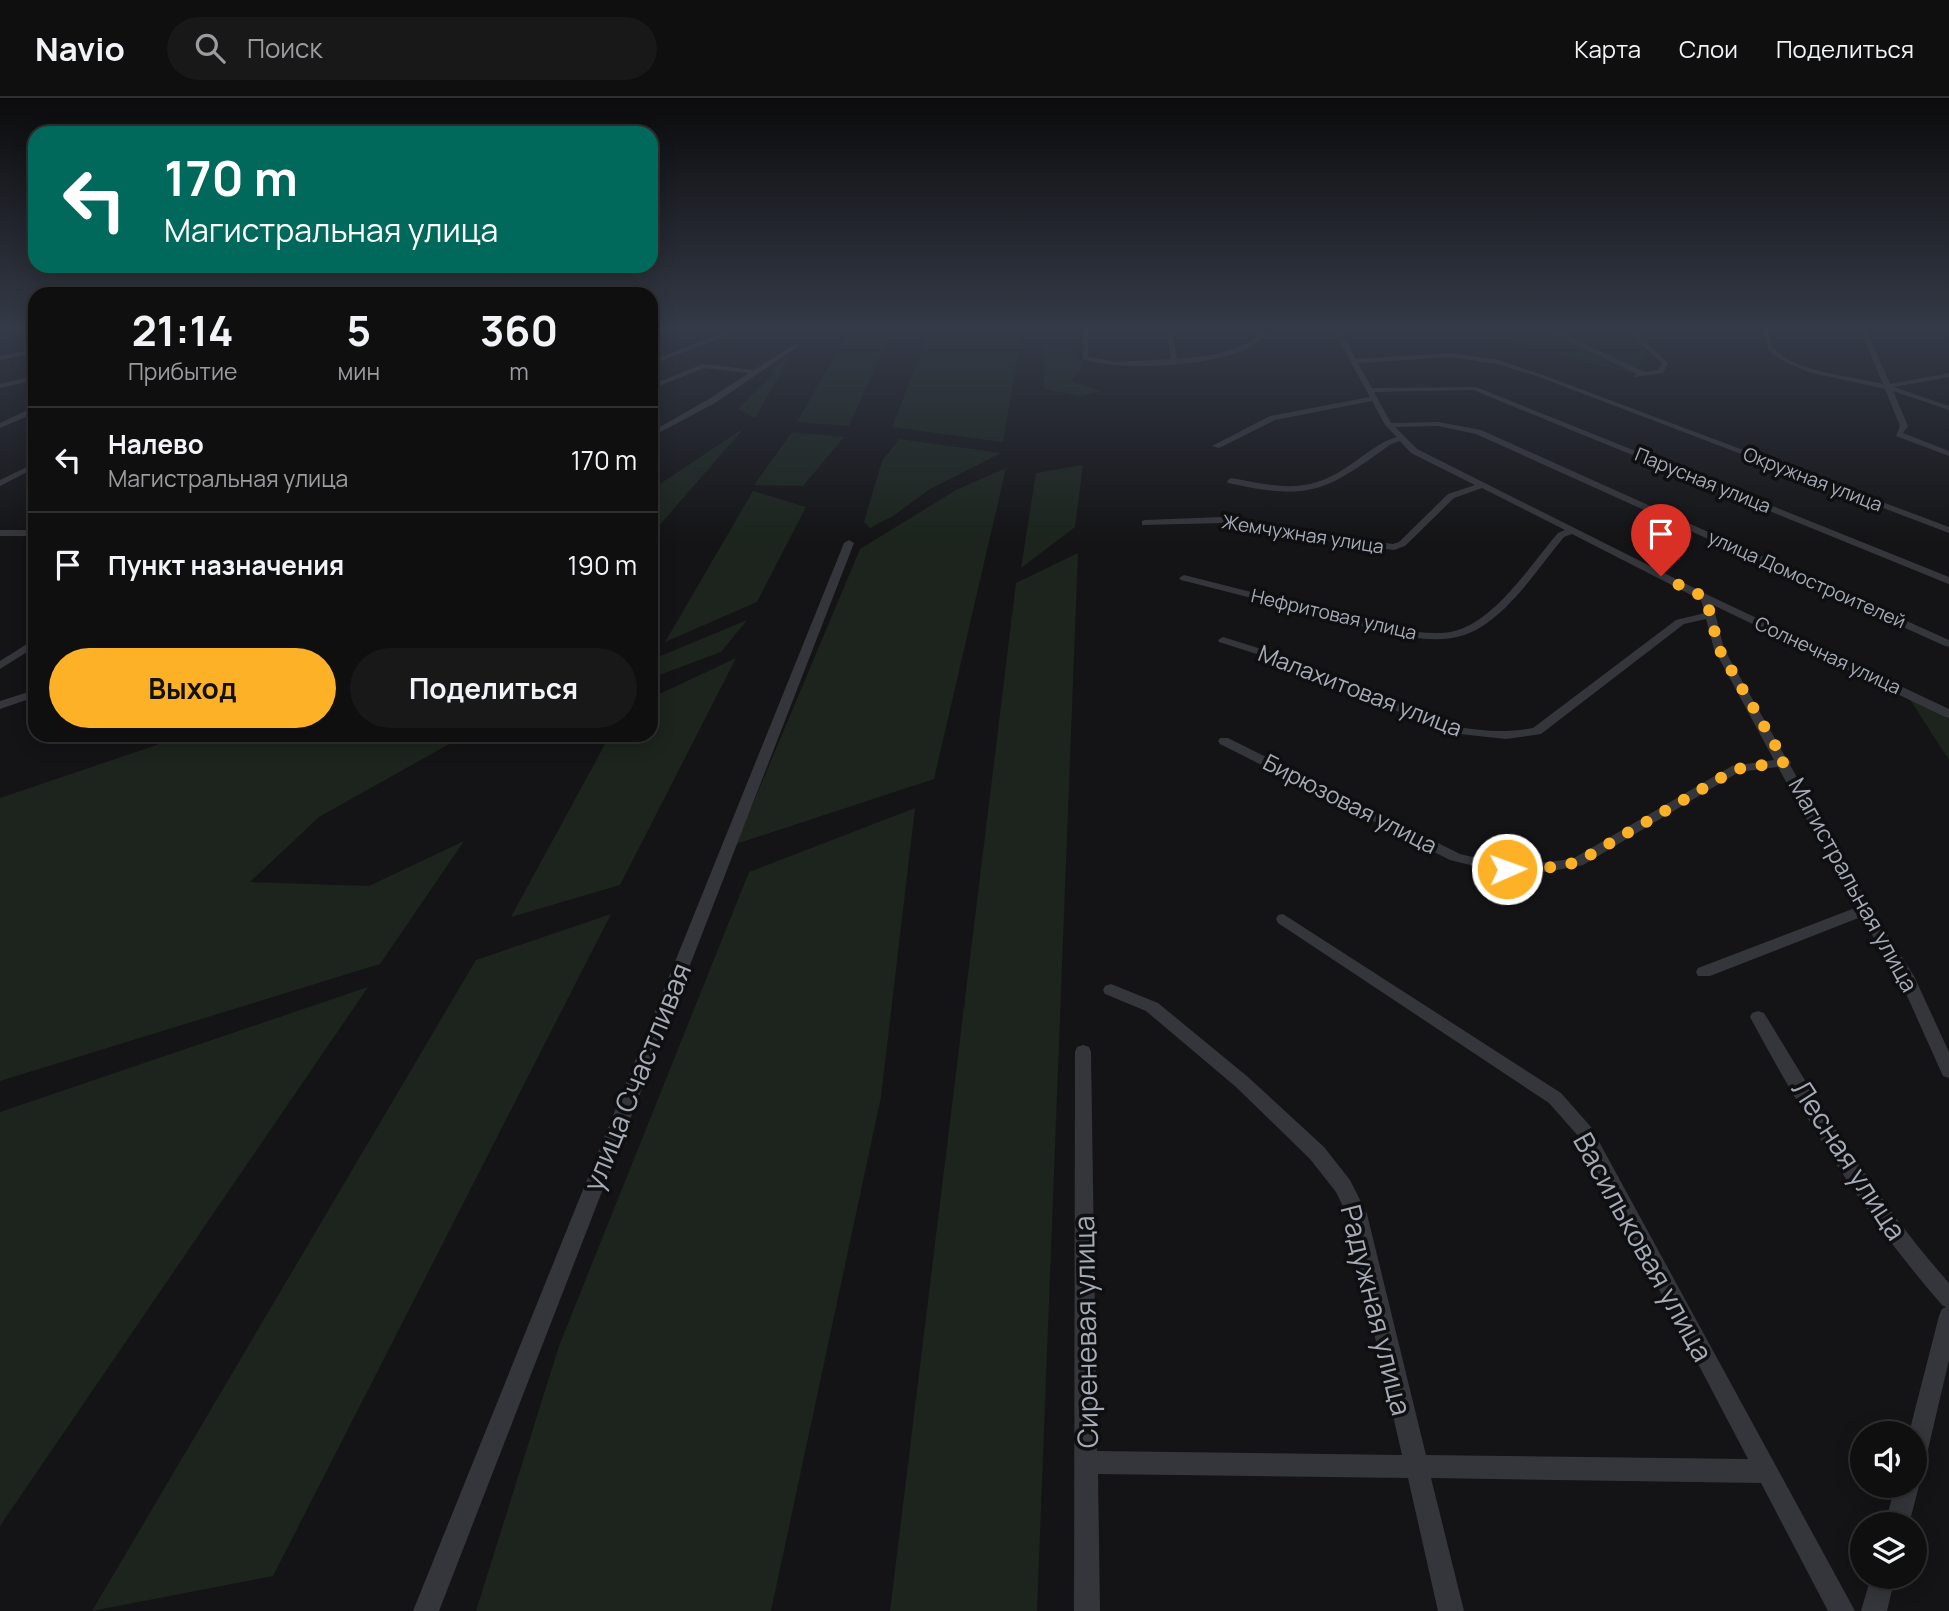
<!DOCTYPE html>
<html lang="ru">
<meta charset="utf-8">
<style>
:root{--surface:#0f0f10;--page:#181819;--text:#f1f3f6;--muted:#9b9c9f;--line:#2f2f30;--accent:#fcb126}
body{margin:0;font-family:Manrope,sans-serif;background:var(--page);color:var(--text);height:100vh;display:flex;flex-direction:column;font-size:26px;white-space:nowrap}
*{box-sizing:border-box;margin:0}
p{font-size:23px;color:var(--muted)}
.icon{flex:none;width:38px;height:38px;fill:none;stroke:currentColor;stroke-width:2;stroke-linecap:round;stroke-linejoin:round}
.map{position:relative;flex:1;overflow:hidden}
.drawer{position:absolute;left:28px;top:189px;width:630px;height:455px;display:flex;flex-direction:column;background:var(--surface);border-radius:21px;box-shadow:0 4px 18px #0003,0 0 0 2px var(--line)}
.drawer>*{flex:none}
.banner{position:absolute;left:28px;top:28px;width:630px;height:147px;border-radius:21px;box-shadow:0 4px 18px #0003,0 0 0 2px var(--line);background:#00695c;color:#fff;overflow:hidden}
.controls{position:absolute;left:1850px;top:1323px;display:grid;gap:14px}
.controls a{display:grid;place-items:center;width:77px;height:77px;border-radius:50%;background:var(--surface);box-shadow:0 4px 18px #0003,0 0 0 2px var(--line);font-size:35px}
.pin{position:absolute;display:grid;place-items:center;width:60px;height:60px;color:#fff;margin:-72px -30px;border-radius:50% 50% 50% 0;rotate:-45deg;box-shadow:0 0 7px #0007}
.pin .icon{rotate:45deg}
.me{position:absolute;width:77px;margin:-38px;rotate:88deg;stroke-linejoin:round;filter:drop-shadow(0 0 5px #0008)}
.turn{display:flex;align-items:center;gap:24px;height:147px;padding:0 21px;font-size:32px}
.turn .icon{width:91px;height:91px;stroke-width:2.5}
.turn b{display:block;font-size:49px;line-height:60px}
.eta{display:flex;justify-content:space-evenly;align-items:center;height:119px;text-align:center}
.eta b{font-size:42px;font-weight:700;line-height:49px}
.primary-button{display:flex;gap:14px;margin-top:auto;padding:14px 21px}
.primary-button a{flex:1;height:80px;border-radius:42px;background:var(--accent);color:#111;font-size:28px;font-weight:700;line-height:80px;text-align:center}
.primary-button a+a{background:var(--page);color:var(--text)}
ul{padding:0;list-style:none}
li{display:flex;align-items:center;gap:21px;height:105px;padding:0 21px;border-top:2px solid var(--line)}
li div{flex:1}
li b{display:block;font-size:26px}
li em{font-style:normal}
header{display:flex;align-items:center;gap:42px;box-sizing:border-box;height:98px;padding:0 35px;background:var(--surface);border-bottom:2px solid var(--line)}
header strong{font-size:33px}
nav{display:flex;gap:38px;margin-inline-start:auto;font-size:24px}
.search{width:490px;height:63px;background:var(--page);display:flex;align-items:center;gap:18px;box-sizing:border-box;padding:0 24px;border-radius:38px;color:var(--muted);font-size:26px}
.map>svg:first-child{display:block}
.green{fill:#1c241d}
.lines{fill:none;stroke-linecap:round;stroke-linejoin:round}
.street{fill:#35363b;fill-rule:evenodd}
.route{stroke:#fcb126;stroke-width:12;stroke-dasharray:0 21.6}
.labels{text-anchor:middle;stroke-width:7;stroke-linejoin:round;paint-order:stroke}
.far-street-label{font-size:19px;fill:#a5abb7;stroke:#0f0f11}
.street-label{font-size:23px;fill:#a5abb7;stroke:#0f0f11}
.near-street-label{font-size:28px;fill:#a5abb7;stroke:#0f0f11}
</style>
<header>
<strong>Navio</strong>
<div class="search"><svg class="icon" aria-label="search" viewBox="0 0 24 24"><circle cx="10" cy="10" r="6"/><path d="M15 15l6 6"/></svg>Поиск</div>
<nav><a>Карта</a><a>Слои</a><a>Поделиться</a></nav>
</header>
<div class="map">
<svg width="1949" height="1513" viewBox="0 0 1949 1513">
<rect width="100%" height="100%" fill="#141416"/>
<g class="green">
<path d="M850,231H893L849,328L797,324Z"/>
<path d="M930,231H1022L1003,344L892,329Z"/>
<path d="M1479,231H1649L1647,258L1631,275L1495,240Z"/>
<path d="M1050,249L1075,252L1084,267L1071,283L1102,293L1081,298L1044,291L1043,250Z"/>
<path d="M791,256L755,320L738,311L773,276L771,271Z"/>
<path d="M744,330L651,437V392Z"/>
<path d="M792,334L844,339L803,388L754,387Z"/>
<path d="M899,341L1001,355L930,391L893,418L870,430L864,424L882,363Z"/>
<path d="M1083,367L1075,429L1021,470L1036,375Z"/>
<path d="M1006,370L934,681L736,746L860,451L956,392Z"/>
<path d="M753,393L806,409L757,504L665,544Z"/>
<path d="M1078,455L1037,1513H890L1016,485Z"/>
<path d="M747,522L721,554L651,580V562Z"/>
<path d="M736,560L620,787L511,819L610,637H651V600Z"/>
<path d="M1909,600L1949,621V662Z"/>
<path d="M186,637H472L451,645L319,719L250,784L369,788L464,743L380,866L0,983V700Z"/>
<path d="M915,710L881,999L771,1513H476L559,1248L749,774Z"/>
<path d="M611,816L273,1478L92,1513L476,862Z"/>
<path d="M368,889L0,1428V1014Z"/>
</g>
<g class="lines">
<g class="street">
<path d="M733,231H743L651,267V263Z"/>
<path d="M1083,231H1089L1088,259L1117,264L1171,261L1166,231H1172L1177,261C1204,258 1236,256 1257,238L1245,231H1254L1262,236L1310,231C1296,236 1275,233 1262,240C1257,243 1254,248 1249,250C1211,268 1122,274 1083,261Z"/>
<path d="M1333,231H1339L1356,261L1451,255L1498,262L1543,277L1949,429V435L1539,279L1497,266L1451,259L1358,265L1372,290L1476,289L1949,479V486L1946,485L1473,292L1374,294L1391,325L1438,324L1481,332L1949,542V549L1945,548L1476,336L1438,328L1395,329L1417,351L1710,498L1949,611V620L1945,619L1713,507L1724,551L1786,660L1791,664L1790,667L1870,810L1914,878L1949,954V980L1943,978L1899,880L1861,819L1710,878H1698L1696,874L1698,870L1855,810L1778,669L1739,674L1583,767L1547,774L1516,775L1486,771L1450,762L1220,646L1218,643L1220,640H1228L1460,756C1498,766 1535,768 1574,760L1732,668L1774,662L1714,551L1706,521L1684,526L1541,636L1506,641L1450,635L1263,558L1219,544L1218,542L1223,539L1271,554L1457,629C1482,633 1507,635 1533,630L1676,522L1705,515L1701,502L1572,436L1564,439C1538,470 1504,524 1464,537C1440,545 1414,540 1389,535L1181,482L1179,480L1184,477L1398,531C1417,534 1439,538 1458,532C1497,520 1532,465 1558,435L1565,432L1482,390L1454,400L1405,448L1394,452L1295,439L1222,425L1142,427V423L1145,422L1222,419L1295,433L1393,446L1399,444L1448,396L1475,387L1411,355L1400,343L1391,346C1325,394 1310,403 1228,385L1227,383L1231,380C1280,389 1307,397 1350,367C1365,357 1379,344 1397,339L1385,327L1372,303L1275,322L1219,350L1212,348L1270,318L1370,299Z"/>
<path d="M1543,231H1552L1645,274L1658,272L1662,265L1625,231H1632L1668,265L1663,275L1634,279V277L1637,276Z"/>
<path d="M1762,231H1768C1770,238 1771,248 1776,252C1797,275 1853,278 1883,286L1860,231H1866L1890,286L1949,275V279L1894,289L1949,308V312L1893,293L1908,328L1903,335L1949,353V358L1896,338L1900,328L1885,291L1808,274L1781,262L1769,253Z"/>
<path d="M795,246L800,247L715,305L651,339V334L709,301L749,275L704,270L651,291V287L703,266L754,272Z"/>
<path d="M35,251V255L0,262V258Z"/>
<path d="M35,278V282L0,290V286Z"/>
<path d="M32,310H35V315L0,330V325Z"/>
<path d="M35,365V370L0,388V382Z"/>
<rect x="0" y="432" width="35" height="6"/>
<path d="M849,442L854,445L439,1513H413L844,445Z"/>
<path d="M35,541V549L0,571V563Z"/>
<path d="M35,592V599L0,611V603Z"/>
<path d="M1283,816L1561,995L1591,1029L1855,1513H1828L1761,1385L1431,1380L1464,1513H1438L1408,1380L1098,1376L1100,1513H1074L1075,954L1077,949L1083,947L1089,949L1091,954L1097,1353L1402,1357L1347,1117L1336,1094L1310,1061L1236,989L1146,913L1105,896L1103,892L1105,888L1111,886L1158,905L1248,979L1324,1049L1350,1082L1367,1116L1426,1357L1748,1361L1579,1039L1549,1005L1278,825L1276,821L1278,817Z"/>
<path d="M1758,913L1764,915C1821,1008 1876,1103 1949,1185V1262L1926,1360L1922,1368L1914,1371V1335H1909L1939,1218L1942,1211L1946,1209L1942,1207C1866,1120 1804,1020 1750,919L1752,915Z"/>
<path d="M1914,1379L1919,1388L1909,1426H1885L1895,1388H1914Z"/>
<path d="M1871,1479H1895L1887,1513H1861Z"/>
</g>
</g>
<linearGradient id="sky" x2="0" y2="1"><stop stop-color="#0b0b0c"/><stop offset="0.52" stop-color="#343a47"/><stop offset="1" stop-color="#343a47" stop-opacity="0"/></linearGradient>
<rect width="1949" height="443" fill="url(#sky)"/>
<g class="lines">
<path class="route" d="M1507,771L1557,769L1578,764L1736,671L1785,664L1719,551L1706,500L1661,478"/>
</g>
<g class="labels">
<g class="far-street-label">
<text transform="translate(1813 381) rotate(21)" y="7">Окружная улица</text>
<text transform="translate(1703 382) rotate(22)" y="7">Парусная улица</text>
<text transform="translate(1303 436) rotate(9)" y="7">Жемчужная улица</text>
<text transform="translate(1807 481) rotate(24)" y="7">улица Домостроителей</text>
<text transform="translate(1334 516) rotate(13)" y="7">Нефритовая улица</text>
<text transform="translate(1828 557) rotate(25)" y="7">Солнечная улица</text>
</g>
<g class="street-label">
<text transform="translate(1360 593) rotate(21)" y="8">Малахитовая улица</text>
<text transform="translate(1350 706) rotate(27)" y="8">Бирюзовая улица</text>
<text transform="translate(1853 787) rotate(61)" y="8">Магистральная улица</text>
</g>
<g class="near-street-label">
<text transform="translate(637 979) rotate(-68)" y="10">улица Счастливая</text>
<text transform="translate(1849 1062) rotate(57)" y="10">Лесная улица</text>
<text transform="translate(1643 1149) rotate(61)" y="10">Васильковая улица</text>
<text transform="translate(1376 1212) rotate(76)" y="10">Радужная улица</text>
<text transform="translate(1086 1234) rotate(-91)" y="10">Сиреневая улица</text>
</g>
</g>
</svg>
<div class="controls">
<a><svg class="icon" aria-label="sound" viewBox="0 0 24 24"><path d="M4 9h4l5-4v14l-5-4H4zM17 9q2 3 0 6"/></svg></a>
<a><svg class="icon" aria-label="layers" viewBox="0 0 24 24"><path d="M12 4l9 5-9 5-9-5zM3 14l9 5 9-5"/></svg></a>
</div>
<div class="pin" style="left:1661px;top:478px;background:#d93025"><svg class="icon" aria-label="arrive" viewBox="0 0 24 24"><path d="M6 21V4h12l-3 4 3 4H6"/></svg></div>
<svg class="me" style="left:1507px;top:771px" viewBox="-20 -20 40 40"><circle r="17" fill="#fcb126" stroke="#fff" stroke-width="3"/><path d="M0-11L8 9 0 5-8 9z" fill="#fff"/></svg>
<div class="banner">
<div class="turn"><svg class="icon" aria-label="left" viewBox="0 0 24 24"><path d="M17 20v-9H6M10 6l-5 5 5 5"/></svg><div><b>170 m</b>Магистральная улица</div></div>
</div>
<section class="drawer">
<div class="eta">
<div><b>21:14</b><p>Прибытие</p></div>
<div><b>5</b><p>мин</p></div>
<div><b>360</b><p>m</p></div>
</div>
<ul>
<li><svg class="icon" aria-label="left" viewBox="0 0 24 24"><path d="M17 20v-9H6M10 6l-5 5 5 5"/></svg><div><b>Налево</b><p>Магистральная улица</p></div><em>170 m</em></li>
<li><svg class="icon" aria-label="arrive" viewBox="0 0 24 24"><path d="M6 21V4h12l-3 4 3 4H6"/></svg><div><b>Пункт назначения</b></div><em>190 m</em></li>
</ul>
<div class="primary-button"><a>Выход</a><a>Поделиться</a></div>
</section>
</div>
